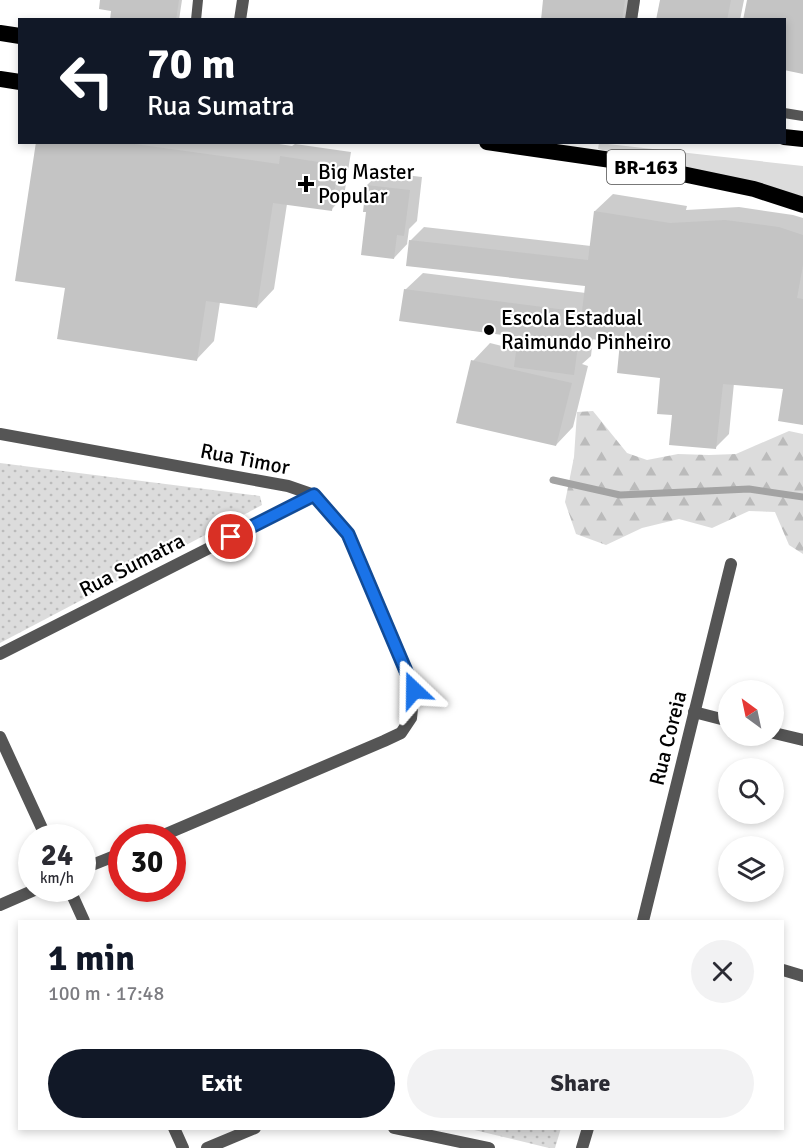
<!DOCTYPE html>
<meta charset="utf-8">
<style>
:root{--surface:#fff;--page:#f2f2f3;--text:#2b2b33;--muted:#7c7c81;--accent:#111827}
body{margin:0;font-family:Signika,sans-serif;background:var(--page);color:var(--text);height:100vh;display:flex;flex-direction:column;font-size:22px;white-space:nowrap}
*{box-sizing:border-box;margin:0}
p{font-size:20px;color:var(--muted)}
.icon{flex:none;width:33px;height:33px;fill:none;stroke:currentColor;stroke-width:2;stroke-linecap:round;stroke-linejoin:round}
.map{position:relative;flex:1;overflow:hidden}
.drawer{position:absolute;left:18px;top:920px;width:766px;height:210px;display:flex;flex-direction:column;background:var(--surface);border-radius:0px;box-shadow:0 3px 9px #0003}
.drawer>*{flex:none}
.guide{position:absolute;left:18px;top:18px;width:768px;height:126px;border-radius:0px;box-shadow:0 3px 9px #0003;background:#111827;color:#fff;overflow:hidden}
.needle{width:39px;rotate:327deg}
.tools{position:absolute;left:718px;top:680px;display:grid;gap:12px}
.tools a{display:grid;place-items:center;width:66px;height:66px;border-radius:50%;background:var(--surface);box-shadow:0 3px 9px #0003;font-size:30px}
.speed{position:absolute;left:18px;top:824px;display:flex;gap:12px;font-size:30px;font-weight:700;text-align:center}
.speed>*{display:grid;place-content:center;width:78px;height:78px;border-radius:50%;background:var(--surface);box-shadow:0 3px 9px #0003;line-height:1}
.speed small{font-size:15px;font-weight:400}
.speed .limit{border:9px solid #d22;background:#fff;color:#111}
.pin{position:absolute;display:grid;place-items:center;width:51px;height:51px;color:#fff;margin:-26px;border:3px solid #fff;border-radius:50%;box-shadow:0 2px 6px #0007}
.me{position:absolute;width:66px;margin:-33px;rotate:337deg;stroke-linejoin:round;filter:drop-shadow(0 0 4px #0008)}
.turn{display:flex;align-items:center;gap:21px;height:126px;padding:0 30px;font-size:27px}
.turn .icon{width:78px;height:78px;stroke-width:2.5}
.turn b{display:block;font-size:42px;line-height:51px}
.round{display:grid;place-items:center;flex:none;width:63px;height:63px;border-radius:32px;background:var(--page)}
.headline{display:flex;align-items:center;justify-content:space-between;height:102px;padding:0 30px}
h1{font-size:36px;font-weight:700;line-height:45px;color:var(--accent)}
.cta{display:flex;gap:12px;margin-top:auto;padding:12px 30px}
.cta a{flex:1;height:69px;border-radius:36px;background:var(--accent);color:#fff;font-size:24px;font-weight:700;line-height:69px;text-align:center}
.cta a+a{background:var(--page);color:var(--text)}
.map>svg:first-child{display:block}
.grass{fill:#dcdcdc}
.forest{fill:url(#forest-firs)}
.park{fill:url(#park-dots)}
.shadow{fill:#0003}
.lines{fill:none;stroke-linecap:round;stroke-linejoin:round}
.stream{stroke:#a3a3a3;stroke-width:7}
.building{fill:#c4c4c4}
.service{stroke:#555;stroke-width:10}
.minor{stroke:#555;stroke-width:12}
.trunk{stroke:#000;stroke-width:16}
.route-casing{stroke:#114b97;stroke-width:15}
.route{stroke:#1a73e8;stroke-width:10}
.poi-dot{fill:#000;stroke:#fff;stroke-width:2}
.labels{text-anchor:middle;stroke-width:4.5;stroke-linejoin:round;paint-order:stroke}
.shield{fill:#fff;stroke:#4c4c4c;stroke-width:1.5}
.shield-label{font-size:20px;font-weight:bold;fill:#000}
.poi-label{font-size:21px;fill:#000;stroke:#fff;text-anchor:start}
.street-label{font-size:21px;fill:#000;stroke:#fff}
</style>
<div class="map">
<svg width="803" height="1148" viewBox="0 0 803 1148">
<defs>
<pattern id="forest-firs" width="22" height="20" patternUnits="userSpaceOnUse" patternTransform="scale(1.5)"><rect width="22" height="20" fill="#dcdcdc"/><path d="M5 1l3.5 6h-7zM16 11l3.5 6h-7z" fill="#bbb"/></pattern>
<pattern id="park-dots" width="8" height="8" patternUnits="userSpaceOnUse" patternTransform="scale(1.5)"><rect width="8" height="8" fill="#dcdcdc"/><path d="M2 2h.1M6 6h.1" fill="none" stroke="#bbb" stroke-width="1.8" stroke-linecap="round"/></pattern>
</defs>
<rect width="100%" height="100%" fill="#fff"/>
<path class="grass" d="M599,143L803,166V197L750,181L598,149Z"/>
<path class="forest" d="M593,411L627,453L647,460L678,454L709,455L736,454L789,431L803,434V554L789,545L775,512L749,511L712,528L679,519L642,528L606,545L576,534L565,502L574,457L577,412Z"/>
<g class="park">
<path d="M0,463L260,496L262,505L0,643Z"/>
<path d="M466,1128H561L555,1148H549Z"/>
</g>
<g class="shadow">
<path d="M101,0H182L179,20H111L113,10Z"/>
<path d="M545,0H640L637,20H542Z"/>
<path d="M661,0H744L740,20H657Z"/>
<path d="M38,142H266L292,146L295,144L351,152L344,196L331,210L287,204L274,289L257,307L220,302L214,341L197,359L66,287Z"/>
<path d="M381,172L422,177L417,221L409,229L407,244L424,227L591,246L595,211L613,194L687,206L686,210L739,207L793,215L803,218V423L785,388L734,383L729,434L715,448L673,414L662,376L621,340L593,338L591,356L582,364L588,366L573,427L556,445L473,361L490,343L518,350L520,335L405,290L423,273L586,293L587,282L410,241L394,258L368,211L367,185Z"/>
</g>
<g class="lines">
<path class="stream" d="M553,480L620,495L749,489L803,497"/>
</g>
<g class="building">
<path d="M100,0H179L176,20H110L111,11L99,9Z"/>
<path d="M543,0H625L622,20H541Z"/>
<path d="M660,0H731L727,20H656Z"/>
<path d="M747,0H803V74L784,70V20H743Z"/>
<path d="M36,142H120L279,164L280,156L338,165L332,211L273,203L257,308L206,301L197,361L57,339L65,288L15,281Z"/>
<path d="M366,185L410,190L404,236L397,235L394,259L361,255L366,212H363Z"/>
<path d="M594,211L670,223L725,220L779,227L803,235V265L797,298L803,299V425L778,421L783,389L723,384L716,449L669,445L672,415L657,414L660,378L617,373L620,342L579,338L585,286L406,266L409,240L588,260Z"/>
<path d="M404,289L574,311L570,344L578,345L574,375L514,367L518,337L399,321Z"/>
<path d="M471,360L572,383L556,446L456,423Z"/>
</g>
<g class="lines">
<g class="service">
<path d="M196,20L198,0"/>
<path d="M784,113L803,116"/>
</g>
<g class="minor">
<path d="M240,20L243,0"/>
<path d="M631,20L634,0"/>
<path d="M0,434L288,486L314,495L348,534L414,690L411,718L401,733L384,741L159,837"/>
<path d="M0,654L314,495"/>
<path d="M694,712L729,721"/>
<path d="M774,733L803,740"/>
<path d="M0,737L46,837"/>
<path d="M82,869L122,853"/>
<path d="M69,888L84,921"/>
<path d="M0,905L39,888"/>
<path d="M643,921L731,564"/>
<path d="M783,970L803,976"/>
<path d="M174,1128L183,1148"/>
<path d="M394,1128L489,1148"/>
<path d="M207,1148L255,1128"/>
<path d="M582,1148L588,1128"/>
</g>
<g class="trunk">
<path d="M0,33L20,36"/>
<path d="M0,79L20,82"/>
<path d="M784,137L803,139"/>
<path d="M487,142L625,162L754,189L803,205"/>
</g>
</g>
<g class="lines">
<g class="route-casing">
<path id="route" d="M231,537L314,495L348,534L414,690"/>
</g>
<use href="#route" class="route"/>
</g>
<g class="poi-dot">
<path d="M303 175h6v6h6v6h-6v6h-6v-6h-6v-6h6z"/>
<circle cx="489" cy="330" r="6"/>
</g>
<g class="labels">
<rect class="shield" x="607" y="150" width="78" height="34" rx="4.5"/>
<g class="shield-label">
<text x="646" y="174">BR-163</text>
</g>
<g class="poi-label">
<text x="318" y="179">Big Master<tspan x="318" dy="24">Popular</tspan></text>
<text x="501" y="325">Escola Estadual<tspan x="501" dy="24">Raimundo Pinheiro</tspan></text>
</g>
<g class="street-label">
<text transform="translate(245 459) rotate(11)" y="7">Rua Timor</text>
<text transform="translate(132 565) rotate(-27)" y="7">Rua Sumatra</text>
<text transform="translate(668 738) rotate(-76)" y="7">Rua Coreia</text>
</g>
</g>
</svg>
<div class="tools">
<a><svg class="needle" viewBox="-14 -14 28 28"><path d="M0-13l5 13h-10z" fill="#e53935"/><path d="M0 13l5-13h-10z" fill="#7c7c81"/></svg></a>
<a><svg class="icon" aria-label="search" viewBox="0 0 24 24"><circle cx="10" cy="10" r="6"/><path d="M15 15l6 6"/></svg></a>
<a><svg class="icon" aria-label="layers" viewBox="0 0 24 24"><path d="M12 4l9 5-9 5-9-5zM3 14l9 5 9-5"/></svg></a>
</div>
<div class="speed"><div>24<small>km/h</small></div><div class="limit">30</div></div>
<div class="pin" style="left:231px;top:537px;background:#d93025"><svg class="icon" aria-label="arrive" viewBox="0 0 24 24"><path d="M6 21V4h12l-3 4 3 4H6"/></svg></div>
<svg class="me" style="left:414px;top:690px" viewBox="-20 -20 40 40"><path d="M0-17L14 15 0 8-14 15z" fill="#1a73e8" stroke="#fff" stroke-width="4"/></svg>
<div class="guide">
<div class="turn"><svg class="icon" aria-label="left" viewBox="0 0 24 24"><path d="M17 20v-9H6M10 6l-5 5 5 5"/></svg><div><b>70 m</b>Rua Sumatra</div></div>
</div>
<section class="drawer">
<div class="headline"><div><h1>1 min</h1><p>100 m · 17:48</p></div><a class="round"><svg class="icon" aria-label="close" viewBox="0 0 24 24"><path d="M6 6l12 12M18 6L6 18"/></svg></a></div>
<div class="cta"><a>Exit</a><a>Share</a></div>
</section>
</div>
